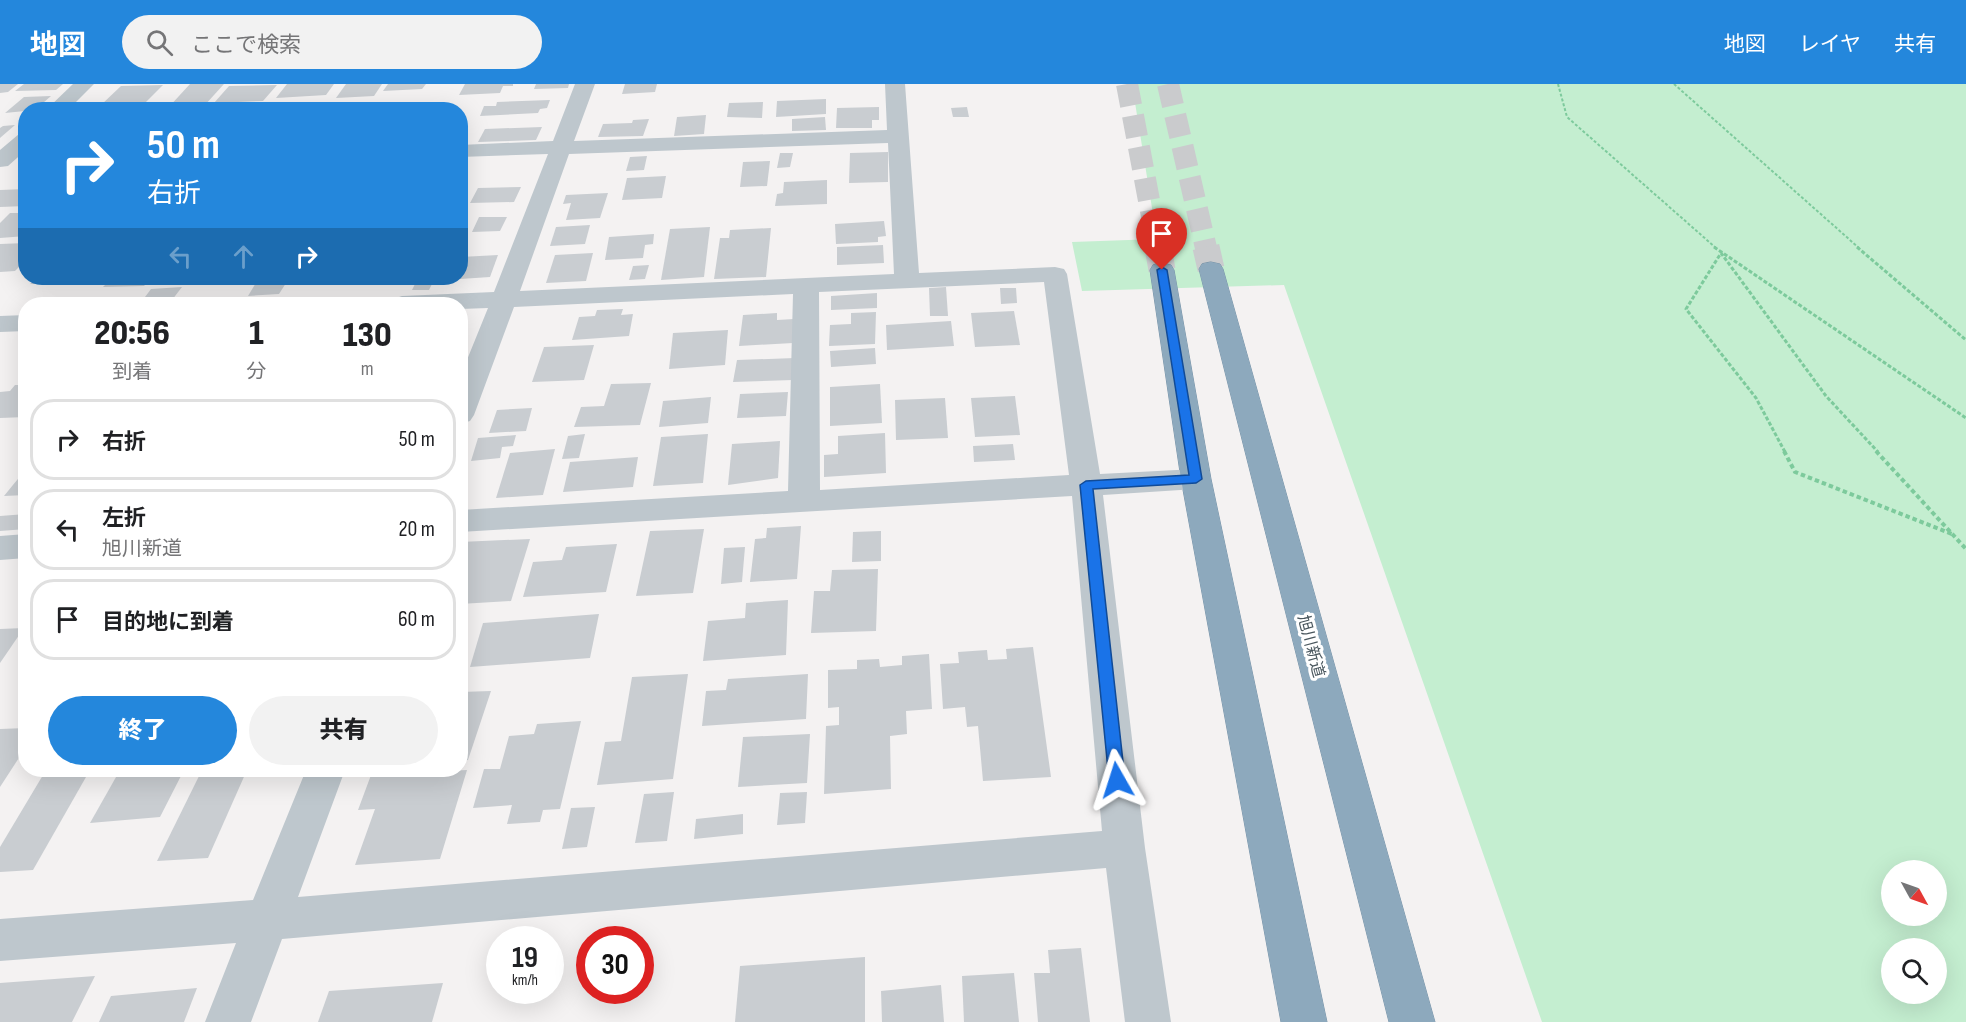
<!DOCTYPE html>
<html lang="ja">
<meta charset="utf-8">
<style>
:root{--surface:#fff;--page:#f2f2f2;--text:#202124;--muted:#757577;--line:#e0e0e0;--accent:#2487dc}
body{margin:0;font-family:"Sofia Sans Condensed","Noto Sans JP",sans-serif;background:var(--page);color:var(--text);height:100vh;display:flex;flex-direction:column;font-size:22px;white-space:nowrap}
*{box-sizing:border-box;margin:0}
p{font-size:20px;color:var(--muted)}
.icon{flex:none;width:33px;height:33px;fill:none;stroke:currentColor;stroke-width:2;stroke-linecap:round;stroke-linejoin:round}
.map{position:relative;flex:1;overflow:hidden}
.details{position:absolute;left:18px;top:213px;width:450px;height:480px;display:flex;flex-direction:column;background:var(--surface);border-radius:24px;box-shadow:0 6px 24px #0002}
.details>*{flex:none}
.guide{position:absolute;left:18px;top:18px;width:450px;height:183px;border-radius:24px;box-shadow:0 6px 24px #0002;background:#2487dc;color:#fff;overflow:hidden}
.needle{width:39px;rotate:130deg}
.tools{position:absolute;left:1881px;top:776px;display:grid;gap:12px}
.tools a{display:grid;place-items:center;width:66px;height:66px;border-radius:50%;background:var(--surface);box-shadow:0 6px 24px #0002;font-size:30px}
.speed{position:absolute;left:486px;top:842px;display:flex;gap:12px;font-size:30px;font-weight:700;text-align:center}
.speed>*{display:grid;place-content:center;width:78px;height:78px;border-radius:50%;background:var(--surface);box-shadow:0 6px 24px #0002;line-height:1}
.speed small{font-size:15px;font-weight:400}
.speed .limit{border:9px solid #d22;background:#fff;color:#111}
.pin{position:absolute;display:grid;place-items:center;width:51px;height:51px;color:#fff;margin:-62px -26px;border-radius:50% 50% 50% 0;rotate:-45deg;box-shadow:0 0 6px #0007}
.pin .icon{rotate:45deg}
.me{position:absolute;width:66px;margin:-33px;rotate:354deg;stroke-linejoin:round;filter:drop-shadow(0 0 4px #0008)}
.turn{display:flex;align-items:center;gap:21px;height:126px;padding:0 30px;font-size:27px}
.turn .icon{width:78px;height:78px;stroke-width:2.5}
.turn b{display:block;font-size:42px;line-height:51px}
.lanes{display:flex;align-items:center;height:57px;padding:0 30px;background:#0003;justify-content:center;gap:30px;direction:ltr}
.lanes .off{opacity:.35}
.eta{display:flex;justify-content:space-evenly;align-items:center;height:102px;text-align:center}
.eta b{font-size:36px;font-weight:800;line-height:42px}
.cta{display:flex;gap:12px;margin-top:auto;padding:12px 30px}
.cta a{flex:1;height:69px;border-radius:36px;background:var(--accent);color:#fff;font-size:24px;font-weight:800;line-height:69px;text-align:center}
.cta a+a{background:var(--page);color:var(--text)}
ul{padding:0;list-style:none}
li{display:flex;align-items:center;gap:18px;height:81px;margin:0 12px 9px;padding:0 18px;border:3px solid var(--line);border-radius:24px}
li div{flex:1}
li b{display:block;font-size:22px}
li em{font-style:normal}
header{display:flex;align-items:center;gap:36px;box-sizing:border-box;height:84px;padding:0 30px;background:var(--accent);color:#fff}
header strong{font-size:28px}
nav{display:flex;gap:33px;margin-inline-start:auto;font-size:21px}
.search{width:420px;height:54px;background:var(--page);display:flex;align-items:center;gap:15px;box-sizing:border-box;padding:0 21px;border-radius:33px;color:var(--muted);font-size:22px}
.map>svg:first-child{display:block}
.green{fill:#c4eed0;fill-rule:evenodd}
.building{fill:#c9cdd1}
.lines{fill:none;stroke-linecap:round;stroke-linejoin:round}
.highway-tunnel-far1{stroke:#cacbcd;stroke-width:22;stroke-dasharray:22 10;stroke-linecap:butt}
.highway-tunnel{stroke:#cacbcd;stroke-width:27;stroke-dasharray:27 14;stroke-linecap:butt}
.highway-casing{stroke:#7894a9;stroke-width:1}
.path-far2{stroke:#7dca9c;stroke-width:2;stroke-dasharray:3 2;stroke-linecap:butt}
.path-far1{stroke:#7dca9c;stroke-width:3;stroke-dasharray:4 2;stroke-linecap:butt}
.path{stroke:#7dca9c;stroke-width:4;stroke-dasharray:4.5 3;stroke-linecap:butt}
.minor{fill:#bec7cd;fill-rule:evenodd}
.highway{fill:#8da9bd;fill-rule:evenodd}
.route{fill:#1a73e8;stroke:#114b97;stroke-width:1.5}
.labels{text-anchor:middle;stroke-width:6;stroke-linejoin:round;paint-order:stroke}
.street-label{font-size:16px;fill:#4a575e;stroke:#fff}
</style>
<header>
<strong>地図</strong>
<div class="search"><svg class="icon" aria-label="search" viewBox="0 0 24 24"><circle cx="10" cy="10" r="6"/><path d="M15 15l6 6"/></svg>ここで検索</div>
<nav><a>地図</a><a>レイヤ</a><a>共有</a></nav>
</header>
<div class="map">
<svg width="1966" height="938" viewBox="0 0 1966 938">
<rect width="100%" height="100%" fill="#f4f2f2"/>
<path class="green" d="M1132,0H1966V938H1542L1284,201L1082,207L1072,158L1157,155ZM1892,786H1936V831H1892ZM1892,864H1936V909H1892Z"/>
<g class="building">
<path d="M0,0H18L8,8L0,9Z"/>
<path d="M24,0H63L56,6L15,7Z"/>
<path d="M190,0H224L204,22L168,24Z"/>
<path d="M287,0H334L326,11L276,14Z"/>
<path d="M346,0H382L374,12L336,14Z"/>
<path d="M388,0H426L422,5L383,7Z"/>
<path d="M465,0H513V2H503L500,9L459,11Z"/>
<path d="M536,0H569L568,4L534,5Z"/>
<path d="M625,0H657L655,8L622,10Z"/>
<path d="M163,1L144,20L100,22L121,2Z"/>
<path d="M277,1L263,17L214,19L229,2Z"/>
<path d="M51,12L35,26L5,29L24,13Z"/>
<path d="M826,15V30L776,33L777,17Z"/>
<path d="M550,16L547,24L540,25L538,29L480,32L484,22H496L497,18Z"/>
<path d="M763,18L762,34L727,33L729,19Z"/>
<path d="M423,20L419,26H391L395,21Z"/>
<path d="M879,23V36H872V44H836L837,24Z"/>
<path d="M967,23L969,33H953L951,24Z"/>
<path d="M706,31L704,50L674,52L677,33Z"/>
<path d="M825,33L826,46L792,47V35Z"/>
<path d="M649,35L643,52L598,53L603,40L632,39L633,36Z"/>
<path d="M15,41L0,54V44L3,42Z"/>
<path d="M542,43L536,56L478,58L485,45Z"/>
<path d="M888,68V98L849,99L850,69Z"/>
<path d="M780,69H793L790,83L777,84Z"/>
<path d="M647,72L644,86L626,87L630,73Z"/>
<path d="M770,77L767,102L740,103L743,78Z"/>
<path d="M666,92L662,114L622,116L627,94Z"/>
<path d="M827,96V120L775,122L777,110L783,109L784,98Z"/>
<path d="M521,103L514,118L470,119L478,104Z"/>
<path d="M26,105V122L0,123V106Z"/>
<path d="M608,109L600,134L566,136L571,119L563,120L566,111Z"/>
<path d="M10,129H26V152L0,154V139Z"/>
<path d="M479,133H507L500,147L472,148Z"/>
<path d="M884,137L886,152L878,153V158L836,160L835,140Z"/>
<path d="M590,141L585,160L550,162L556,143Z"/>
<path d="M710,143L704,193L661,196L670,145Z"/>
<path d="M771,144L766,193L714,195L720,154H729L730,146Z"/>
<path d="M654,150L653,160L645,161L643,174L605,176L609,153Z"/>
<path d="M26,159V176L15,187L0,188V160Z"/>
<path d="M883,161L884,179L837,181V163Z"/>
<path d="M593,169L586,197L546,199L555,171Z"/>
<path d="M498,171L490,193L460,195L461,173Z"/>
<path d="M649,181L645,195L629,196L633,182Z"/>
<path d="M37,194H82L77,199L30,200Z"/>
<path d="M112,194H152L144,202L103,203Z"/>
<path d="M418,194H435L429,206H412Z"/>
<path d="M288,196L279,210L248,212L257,197Z"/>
<path d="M182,203L172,216L142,217L151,205Z"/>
<path d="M946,203L948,232H930L929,204Z"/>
<path d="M1000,204H1016L1017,219L1001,220Z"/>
<path d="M877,209V224L831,226V212Z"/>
<path d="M623,225L621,231L633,230L629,252L572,256L579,233L595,232L597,226Z"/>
<path d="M1014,227L1020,261L975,263L971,229Z"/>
<path d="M876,228L875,260L829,262L830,241L851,240V229Z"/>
<path d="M777,229V236L794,235L793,259L739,262L743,231Z"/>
<path d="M951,237L954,262L887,266L886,241Z"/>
<path d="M728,246L725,281L669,285L673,249Z"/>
<path d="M594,261L584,296L532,298L544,263Z"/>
<path d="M875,264L876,280L831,283L830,267Z"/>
<path d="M795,274L793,296L733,298L737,276Z"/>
<path d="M651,299L640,341L574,343L581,323L604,322L611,300Z"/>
<path d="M880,300L882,339L830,342V303Z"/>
<path d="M15,301H26V333L0,334V308L10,307Z"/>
<path d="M788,308L786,332L737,334L740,310Z"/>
<path d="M1015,312L1020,351L975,353L971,314Z"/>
<path d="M711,313L708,339L659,343L663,317Z"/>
<path d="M945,314L948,354L896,356L895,316Z"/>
<path d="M532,324L526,347L489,349L497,326Z"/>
<path d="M885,349L886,389L824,393V371L838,370V352Z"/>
<path d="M585,350L579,374L562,375L568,352Z"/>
<path d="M708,350L703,399L653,402L661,353Z"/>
<path d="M516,351L513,362L502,363L500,374L471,377L478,354Z"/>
<path d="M780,357L778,394L728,401L732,360Z"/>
<path d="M1013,360L1015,376L974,378L973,362Z"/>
<path d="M555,365L543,411L496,414L510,369Z"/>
<path d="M638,373L633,403L563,408L570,378Z"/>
<path d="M26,385V411L4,412Z"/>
<path d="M26,430V445L0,447V432Z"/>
<path d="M801,442L797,495L750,498L755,455L766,454L767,444Z"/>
<path d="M704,445L693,509L636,512L650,447Z"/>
<path d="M881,447V477L852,478L853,448Z"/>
<path d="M530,455L511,517L460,520V458Z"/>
<path d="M617,460L606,508L523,513L533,478L562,476L566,463Z"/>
<path d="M745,463L742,498L721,500L724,464Z"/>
<path d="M878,485L876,547L811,549L814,507H830L832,486Z"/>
<path d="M788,516L786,571L703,577L708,537L745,534L746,519Z"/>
<path d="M599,530L590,574L470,583L483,539Z"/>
<path d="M24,544L0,579V545Z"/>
<path d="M1033,563L1051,693L983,697L978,642L967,643L965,623L943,625L940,580L959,579L958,568L987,566L988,576L1007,575L1006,565Z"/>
<path d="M929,570L932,625L906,627L907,650L890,652L891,705L824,710L826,642L839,641V623L828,624V586L857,585V576L879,575L880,583L902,581V572Z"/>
<path d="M688,590L673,695L597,701L605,658L621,657L632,593Z"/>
<path d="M808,590L806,635L702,642L706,607L726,606L728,595Z"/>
<path d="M491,607L468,676L460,677V608Z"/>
<path d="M581,637L560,725L543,726L540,738L507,740L512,721L473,724L484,685H500L509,652L534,650L537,640Z"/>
<path d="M26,644V663L0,703V645Z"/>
<path d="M810,650L807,699L738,703L743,653Z"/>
<path d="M46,686H90L33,786L0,788V763Z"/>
<path d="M120,686H184L160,733L90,739Z"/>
<path d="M202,686H247L208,774L157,777Z"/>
<path d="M467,686L440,775L355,781L375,725L358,726L371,691Z"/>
<path d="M674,708L667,757L635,759L644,710Z"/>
<path d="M807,708L805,739L777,741L780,709Z"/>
<path d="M595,723L587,763L562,765L571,724Z"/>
<path d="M743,730V750L694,755L696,735Z"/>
<path d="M1081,864L1090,938H1038L1034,889H1050L1048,866Z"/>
<path d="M865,873V938H735L740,882Z"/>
<path d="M1014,889L1019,938H964L962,892Z"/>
<path d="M95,892L72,938H0V899Z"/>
<path d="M443,899L432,938H318L329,907Z"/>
<path d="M941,901L944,938H882L881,907Z"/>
<path d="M197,904L184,938H99L111,912Z"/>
</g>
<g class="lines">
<g class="highway-tunnel-far1">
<path d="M1127,0L1158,164"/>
<path d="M1168,0L1206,164"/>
</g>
<g class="highway-tunnel">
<path d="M1158,163L1162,186"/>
<path d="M1206,163L1211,185"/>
</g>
<g class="highway-casing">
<g id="highway">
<path d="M1211,178L1220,180L1223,185L1435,938H1389L1199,185L1202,180Z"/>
<path d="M1162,179L1171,181L1174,186L1211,395L1327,938H1281L1181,395L1150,186L1153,181Z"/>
</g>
</g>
<g class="path-far2">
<path d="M1558,0L1567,33L1716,164"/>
<path d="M1674,0L1859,164"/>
</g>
<g class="path-far1">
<path d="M1714,163L1966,334"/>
<path d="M1857,163L1966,256"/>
<path d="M1785,368L1756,314L1686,225L1721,169L1826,312L1878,368"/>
</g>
<g class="path">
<path d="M1784,367L1795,388L1952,450"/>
<path d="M1876,367L1966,465"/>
</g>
<g class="minor">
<path d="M73,0H94L68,26H46Z"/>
<path d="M575,0H595L574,57L887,46L885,0H905L919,189L1055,183L1064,185L1067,190L1100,390L1196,385L1207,388L1211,395L1207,402L1196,405L1103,411L1145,764L1171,938H1125L1106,784L282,855L251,938H205L236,859L0,877V835L253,816L306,686H345L298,813L1102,747L1072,412L460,448V426L788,407L793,210L514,223L474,331L470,337L460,340V293L488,224L460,225V220H389L393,215L402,212L494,208L548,70L460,73V61L553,57ZM888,59L894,190L520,207L569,70ZM1044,198L1069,391L820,406L819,208Z"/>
<path d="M26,48V66L8,82L0,83V66L19,50Z"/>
<path d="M26,231V247L0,248V232Z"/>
<path d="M26,450V474L0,476V452Z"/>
</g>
<use href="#highway" class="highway"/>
</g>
<path class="route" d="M1162,183L1167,186L1202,395L1196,399L1093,405L1125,696L1123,701L1117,703L1111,701L1109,696L1080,401L1086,397L1189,391L1157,186Z"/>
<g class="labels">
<g class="street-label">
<text transform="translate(1312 562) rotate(75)" y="6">旭川新道</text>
</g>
</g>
</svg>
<div class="tools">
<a><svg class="needle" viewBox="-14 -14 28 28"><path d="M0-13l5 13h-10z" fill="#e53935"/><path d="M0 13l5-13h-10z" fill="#757577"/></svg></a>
<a><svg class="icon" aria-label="search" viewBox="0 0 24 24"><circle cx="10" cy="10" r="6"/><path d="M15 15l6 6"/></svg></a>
</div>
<div class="speed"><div>19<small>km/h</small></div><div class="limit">30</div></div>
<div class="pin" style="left:1162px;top:186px;background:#d93025"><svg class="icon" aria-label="arrive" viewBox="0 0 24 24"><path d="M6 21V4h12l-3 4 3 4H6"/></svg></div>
<svg class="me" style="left:1117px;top:696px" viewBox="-20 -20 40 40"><path d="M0-17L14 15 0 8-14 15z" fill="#1a73e8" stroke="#fff" stroke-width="4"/></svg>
<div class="guide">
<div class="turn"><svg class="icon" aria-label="right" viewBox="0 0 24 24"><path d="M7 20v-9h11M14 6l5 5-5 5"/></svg><div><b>50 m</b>右折</div></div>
<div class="lanes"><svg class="icon off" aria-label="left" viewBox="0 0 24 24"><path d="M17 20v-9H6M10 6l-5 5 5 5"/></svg><svg class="icon off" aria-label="ahead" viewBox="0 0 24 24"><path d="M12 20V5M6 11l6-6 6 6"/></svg><svg class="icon" aria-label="right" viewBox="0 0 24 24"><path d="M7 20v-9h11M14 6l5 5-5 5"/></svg></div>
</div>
<section class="details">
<div class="eta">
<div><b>20:56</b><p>到着</p></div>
<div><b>1</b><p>分</p></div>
<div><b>130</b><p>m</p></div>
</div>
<ul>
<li><svg class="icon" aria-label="right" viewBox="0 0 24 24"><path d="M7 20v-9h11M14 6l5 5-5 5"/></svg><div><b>右折</b></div><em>50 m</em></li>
<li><svg class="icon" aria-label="left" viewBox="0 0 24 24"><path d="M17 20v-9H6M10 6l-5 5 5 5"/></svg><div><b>左折</b><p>旭川新道</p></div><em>20 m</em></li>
<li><svg class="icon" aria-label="arrive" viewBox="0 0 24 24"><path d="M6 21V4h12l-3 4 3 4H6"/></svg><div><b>目的地に到着</b></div><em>60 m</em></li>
</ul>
<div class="cta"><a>終了</a><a>共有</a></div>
</section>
</div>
